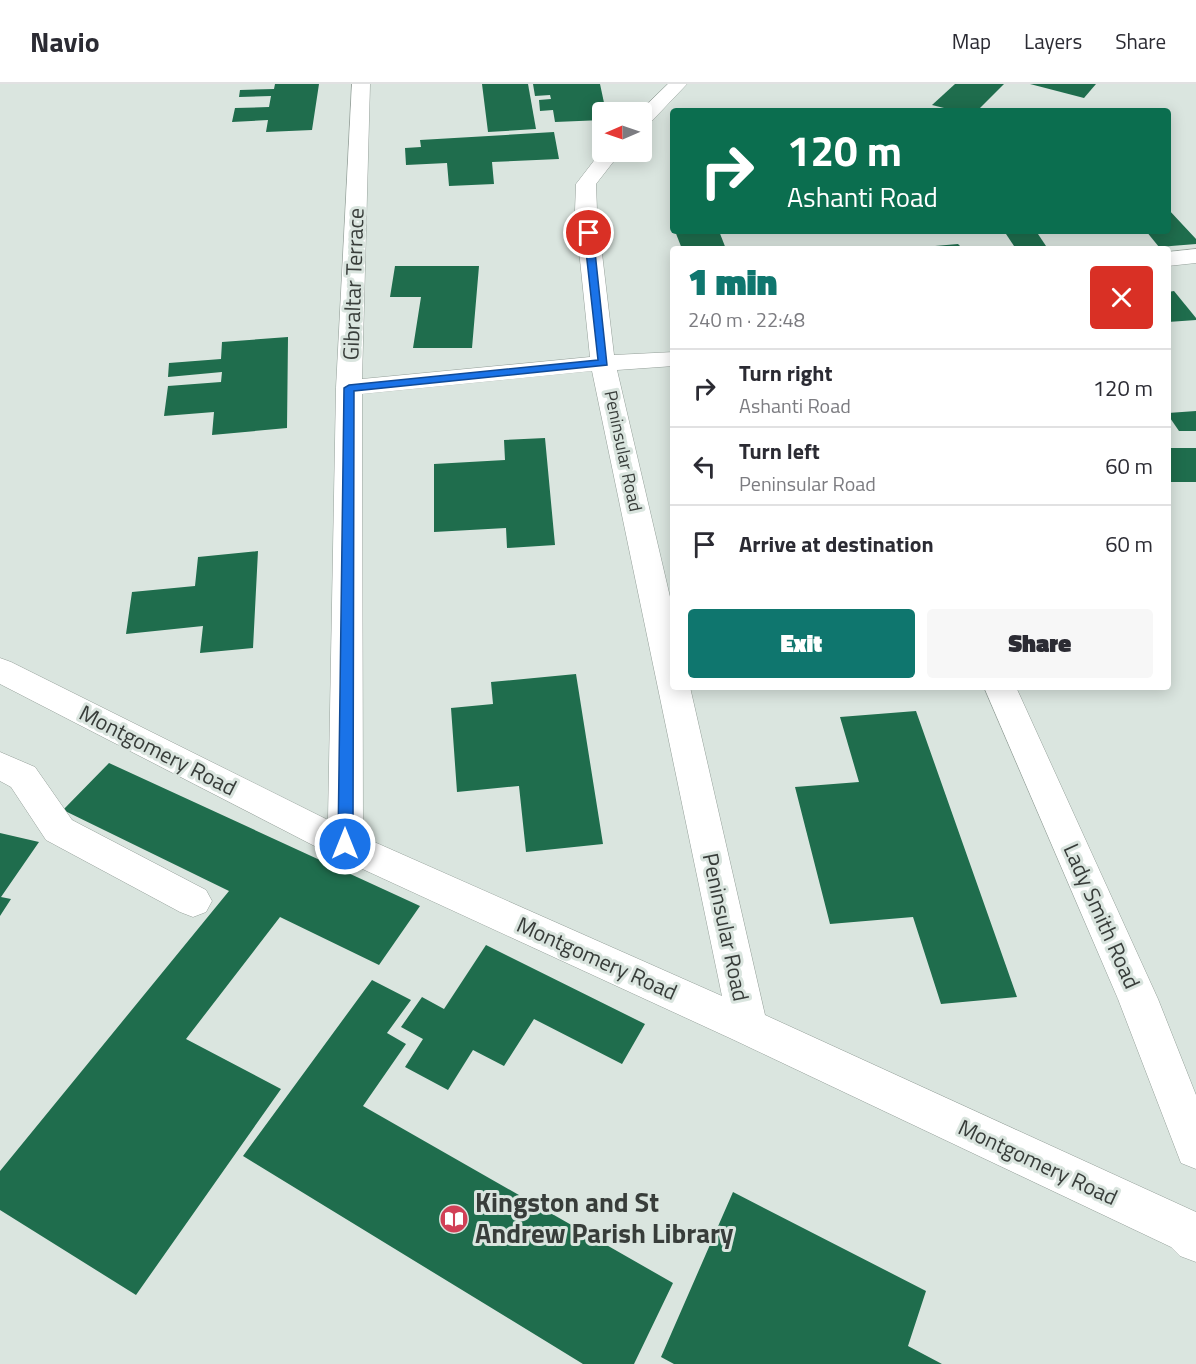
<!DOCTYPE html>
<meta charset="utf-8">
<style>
:root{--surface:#fff;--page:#f7f7f7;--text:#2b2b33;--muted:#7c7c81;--line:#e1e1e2;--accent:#0f766e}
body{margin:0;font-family:"Titillium Web",sans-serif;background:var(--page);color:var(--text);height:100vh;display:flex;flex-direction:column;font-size:22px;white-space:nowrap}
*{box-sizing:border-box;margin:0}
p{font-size:20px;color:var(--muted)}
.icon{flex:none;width:33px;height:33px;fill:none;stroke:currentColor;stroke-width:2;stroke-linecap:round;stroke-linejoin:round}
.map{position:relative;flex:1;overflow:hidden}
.drawer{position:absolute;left:670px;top:162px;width:501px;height:444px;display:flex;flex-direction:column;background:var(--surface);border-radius:6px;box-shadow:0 3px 15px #0003}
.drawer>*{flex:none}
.hud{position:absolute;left:670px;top:24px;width:501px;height:126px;border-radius:6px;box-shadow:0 3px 15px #0003;background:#0b6e4f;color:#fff;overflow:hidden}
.needle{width:39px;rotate:268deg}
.tools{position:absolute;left:592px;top:18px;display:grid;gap:12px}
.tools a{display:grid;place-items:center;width:60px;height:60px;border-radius:6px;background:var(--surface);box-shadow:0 3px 15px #0003;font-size:30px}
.pin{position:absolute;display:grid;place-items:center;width:51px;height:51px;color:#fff;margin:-26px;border:3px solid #fff;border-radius:50%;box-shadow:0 2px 6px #0007}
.me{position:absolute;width:66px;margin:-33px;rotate:0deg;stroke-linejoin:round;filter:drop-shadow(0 0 4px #0008)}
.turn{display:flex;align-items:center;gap:21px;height:126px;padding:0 18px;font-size:27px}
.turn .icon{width:78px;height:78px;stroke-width:2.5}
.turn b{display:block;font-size:42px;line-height:51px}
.round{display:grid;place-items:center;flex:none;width:63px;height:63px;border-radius:6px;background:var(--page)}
.overview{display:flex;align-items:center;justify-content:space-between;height:102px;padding:0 18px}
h1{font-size:36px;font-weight:800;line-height:45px;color:var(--accent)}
.cta{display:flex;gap:12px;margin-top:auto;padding:12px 18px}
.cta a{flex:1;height:69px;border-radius:6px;background:var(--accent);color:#fff;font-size:24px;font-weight:800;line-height:69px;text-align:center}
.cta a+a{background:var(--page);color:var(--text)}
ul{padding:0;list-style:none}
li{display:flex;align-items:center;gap:18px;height:78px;padding:0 18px;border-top:2px solid var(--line)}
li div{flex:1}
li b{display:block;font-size:22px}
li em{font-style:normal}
header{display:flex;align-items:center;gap:36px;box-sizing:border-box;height:84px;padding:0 30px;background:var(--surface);border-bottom:2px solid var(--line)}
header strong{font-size:28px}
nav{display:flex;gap:33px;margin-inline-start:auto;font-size:21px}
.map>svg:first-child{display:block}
.building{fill:#1f6d4d}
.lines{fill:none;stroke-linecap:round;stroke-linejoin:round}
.minor-casing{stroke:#95a09a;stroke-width:1}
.minor{fill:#fff;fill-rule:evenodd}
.route{fill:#1a73e8;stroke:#114b97;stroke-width:1.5}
.labels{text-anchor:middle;stroke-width:6;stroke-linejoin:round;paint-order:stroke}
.far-street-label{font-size:18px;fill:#383d3a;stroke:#dae5df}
.street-label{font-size:22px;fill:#383d3a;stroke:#dae5df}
.near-poi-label{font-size:27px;font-weight:bold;fill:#383d3a;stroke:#dae5df;text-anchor:start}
</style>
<header>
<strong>Navio</strong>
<nav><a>Map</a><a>Layers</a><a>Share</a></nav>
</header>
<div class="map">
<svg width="1196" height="1280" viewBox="0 0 1196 1280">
<rect width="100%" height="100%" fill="#dae5df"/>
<g class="building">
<path d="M275,0H319L312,46L266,48L268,36L232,38L235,24L269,23L271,12L239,13L240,6L274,5Z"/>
<path d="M482,0H528L536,45L488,48Z"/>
<path d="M533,0H600L606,28H603V36L555,38L553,26L540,27L539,16L551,15L550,11L535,12Z"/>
<path d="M955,0H1004L977,27H956L932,21Z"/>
<path d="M1030,0H1096L1084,14Z"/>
<path d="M554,48L559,75L492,78L494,100L449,102L447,79L406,81L405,64L421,63L420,56Z"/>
<path d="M1168,125L1196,155V160L1159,163L1146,147H1168Z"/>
<path d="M675,147H719L726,165H682Z"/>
<path d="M1004,147H1036L1048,165H1016Z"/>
<path d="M958,160L963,165H937L935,162Z"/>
<path d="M395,182H479L472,264H413L421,213H390Z"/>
<path d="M1174,207L1196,234V236L1168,238V208Z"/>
<path d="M288,253L287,344L212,351L214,328L164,332L168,302L221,298L222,288L168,293L169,279L221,275L222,258Z"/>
<path d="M1196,327V347H1179L1168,331V329Z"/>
<path d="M545,354L555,461L507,464L506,444L434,448V380L505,376L504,356Z"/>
<rect x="1168" y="364" width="28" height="34"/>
<path d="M258,467L253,564L200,569L203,542L126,550L132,508L195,502L198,473Z"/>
<path d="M576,590L603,760L526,768L519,702L457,708L451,624L493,620L491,598Z"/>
<path d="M916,627L1017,913L941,920L913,833L830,840L795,703L859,698L840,633Z"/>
<path d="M109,679L420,822L379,881L280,833L186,955L281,1005L136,1211L0,1126V1087L229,807L63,726Z"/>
<path d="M0,749L39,758L1,813L11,815L0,832Z"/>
<path d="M486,861L645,940L622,980L534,935L504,982L473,966L448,1006L405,983L423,955L401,943L422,913L444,925Z"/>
<path d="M372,896L411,916L387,949L406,960L363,1022L673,1199L634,1280H583L243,1072Z"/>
<path d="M733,1108L926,1207L908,1262L942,1280H674L661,1273Z"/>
</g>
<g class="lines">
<g class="minor-casing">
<g id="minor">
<path d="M352,0H370L362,295L590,273L575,127L576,100L603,65V68H621L596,100L597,127L614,271L674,268V282L617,286L674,530V603H690L765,931L1196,1128V1178L1180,1172L1171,1163L734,956L332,771L0,600V574L11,578L328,736L336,304ZM592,287L722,912L363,753L362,310Z"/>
<path d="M668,0H687L649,40L642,42V28H639Z"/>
<path d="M1196,165V179L1168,182V168Z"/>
<path d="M984,603H1016L1158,915L1196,1011V1085L1181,1079L1118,915Z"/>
<path d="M0,668L35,683L72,736L206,806L212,817L206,828L193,833L180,828L46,756L11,703L0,697Z"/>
</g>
</g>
<use href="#minor" class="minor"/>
</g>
<path class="route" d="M589,146L593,149L607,281L354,307L353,760L351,765H340L338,760L344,304L349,301L598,276L584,149Z"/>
<defs>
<g id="library-disc" transform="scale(1.5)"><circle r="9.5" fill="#d14056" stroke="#dae5df"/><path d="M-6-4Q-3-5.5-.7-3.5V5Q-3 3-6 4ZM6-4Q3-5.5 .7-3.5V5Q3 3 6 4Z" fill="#fff"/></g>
</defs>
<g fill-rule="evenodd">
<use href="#library-disc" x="454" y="1135"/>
</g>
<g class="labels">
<g class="far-street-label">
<text transform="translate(623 367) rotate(78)" y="6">Peninsular Road</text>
</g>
<g class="street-label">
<text transform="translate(353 200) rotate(-88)" y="8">Gibraltar Terrace</text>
<text transform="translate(158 666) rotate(27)" y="8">Montgomery Road</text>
<text transform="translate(1102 832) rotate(66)" y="8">Lady Smith Road</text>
<text transform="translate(726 843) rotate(78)" y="8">Peninsular Road</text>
<text transform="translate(597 874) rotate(24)" y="8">Montgomery Road</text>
<text transform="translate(1038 1078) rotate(25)" y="8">Montgomery Road</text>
</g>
<g class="near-poi-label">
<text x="475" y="1128">Kingston and St<tspan x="475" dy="31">Andrew Parish Library</tspan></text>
</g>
</g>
</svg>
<div class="tools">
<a><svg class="needle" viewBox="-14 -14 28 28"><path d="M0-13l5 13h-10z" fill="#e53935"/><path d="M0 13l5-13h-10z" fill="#7c7c81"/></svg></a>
</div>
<div class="pin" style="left:589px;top:149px;background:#d93025"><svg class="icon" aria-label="arrive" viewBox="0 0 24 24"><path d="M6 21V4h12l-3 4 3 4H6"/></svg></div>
<svg class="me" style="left:345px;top:760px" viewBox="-20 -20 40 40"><circle r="17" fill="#1a73e8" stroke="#fff" stroke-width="3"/><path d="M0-11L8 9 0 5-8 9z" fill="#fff"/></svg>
<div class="hud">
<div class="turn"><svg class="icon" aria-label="right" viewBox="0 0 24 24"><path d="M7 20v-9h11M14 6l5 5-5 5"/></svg><div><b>120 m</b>Ashanti Road</div></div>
</div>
<section class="drawer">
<div class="overview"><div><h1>1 min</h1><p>240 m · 22:48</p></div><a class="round" style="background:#d93025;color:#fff"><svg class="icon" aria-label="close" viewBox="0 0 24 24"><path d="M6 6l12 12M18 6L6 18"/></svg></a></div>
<ul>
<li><svg class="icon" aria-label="right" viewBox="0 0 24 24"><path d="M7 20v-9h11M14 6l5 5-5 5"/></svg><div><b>Turn right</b><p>Ashanti Road</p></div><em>120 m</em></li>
<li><svg class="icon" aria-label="left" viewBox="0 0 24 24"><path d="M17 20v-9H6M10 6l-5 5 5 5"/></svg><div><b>Turn left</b><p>Peninsular Road</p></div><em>60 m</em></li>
<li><svg class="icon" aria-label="arrive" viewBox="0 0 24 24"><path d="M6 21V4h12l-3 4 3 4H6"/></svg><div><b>Arrive at destination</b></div><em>60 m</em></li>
</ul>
<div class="cta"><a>Exit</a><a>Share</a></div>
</section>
</div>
